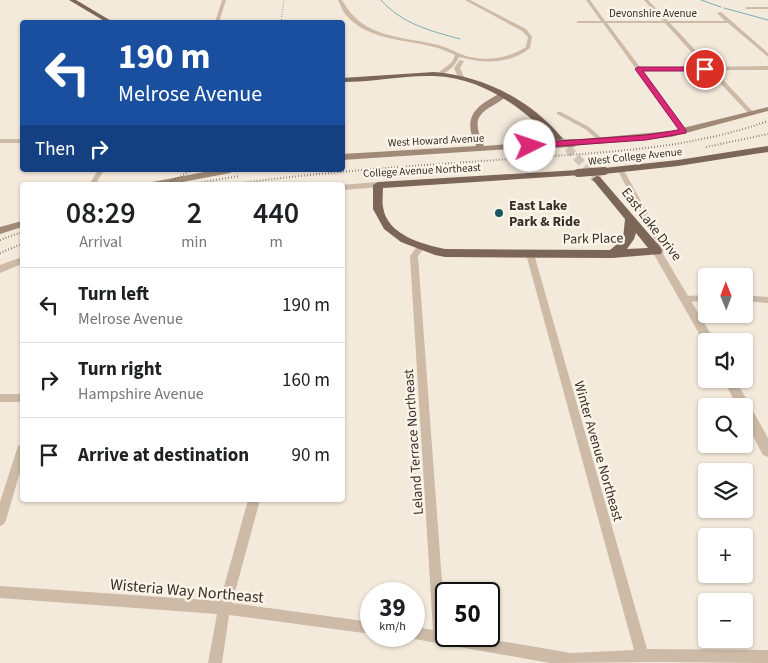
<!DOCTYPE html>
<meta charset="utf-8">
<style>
:root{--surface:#fff;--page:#f6f6f6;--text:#202124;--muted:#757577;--line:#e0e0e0}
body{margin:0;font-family:"Source Sans 3",sans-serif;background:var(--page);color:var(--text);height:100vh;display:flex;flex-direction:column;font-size:19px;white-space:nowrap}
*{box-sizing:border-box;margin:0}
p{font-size:16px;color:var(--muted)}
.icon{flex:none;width:28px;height:28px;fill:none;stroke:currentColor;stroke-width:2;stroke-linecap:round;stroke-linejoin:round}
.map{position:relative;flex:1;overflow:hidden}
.sheet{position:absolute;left:20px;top:182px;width:325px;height:320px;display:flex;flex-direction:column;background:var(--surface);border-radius:5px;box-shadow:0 1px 4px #0004}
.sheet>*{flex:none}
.top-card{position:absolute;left:20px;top:20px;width:325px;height:152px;border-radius:5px;box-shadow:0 1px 4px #0004;background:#1a4fa0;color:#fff;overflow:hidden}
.needle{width:32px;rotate:359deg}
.fabs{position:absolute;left:698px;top:268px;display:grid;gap:10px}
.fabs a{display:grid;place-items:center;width:55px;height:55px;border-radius:5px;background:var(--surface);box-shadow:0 1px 4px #0004;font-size:25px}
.speed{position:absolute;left:360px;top:582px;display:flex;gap:10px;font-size:25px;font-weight:700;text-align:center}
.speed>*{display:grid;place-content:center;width:65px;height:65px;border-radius:50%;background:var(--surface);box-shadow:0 1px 4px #0004;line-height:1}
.speed small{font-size:12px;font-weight:400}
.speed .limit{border:2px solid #111;border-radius:8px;background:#fff;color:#111}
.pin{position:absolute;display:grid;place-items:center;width:42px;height:42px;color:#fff;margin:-21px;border:2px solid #fff;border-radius:50%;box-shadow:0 1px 5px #0007}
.me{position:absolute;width:55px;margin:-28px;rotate:86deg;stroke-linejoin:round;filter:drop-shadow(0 0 4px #0008)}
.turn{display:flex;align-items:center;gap:18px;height:105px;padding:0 15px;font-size:22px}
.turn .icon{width:65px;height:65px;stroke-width:2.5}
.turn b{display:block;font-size:35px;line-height:42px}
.then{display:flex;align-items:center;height:48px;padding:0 15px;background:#0003;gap:10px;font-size:19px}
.eta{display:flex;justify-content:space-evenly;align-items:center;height:85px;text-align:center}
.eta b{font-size:30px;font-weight:600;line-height:35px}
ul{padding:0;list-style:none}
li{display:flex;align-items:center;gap:15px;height:75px;padding:0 15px;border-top:1px solid var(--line)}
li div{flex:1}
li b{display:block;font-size:19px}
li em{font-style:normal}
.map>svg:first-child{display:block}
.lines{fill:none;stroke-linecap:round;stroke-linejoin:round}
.stream{stroke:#79aeb3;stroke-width:1}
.primary-tunnel-far1{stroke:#cfc4b8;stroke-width:8;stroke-dasharray:8 4.5;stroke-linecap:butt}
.primary-tunnel{stroke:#cfc4b8;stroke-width:11;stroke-dasharray:11 5;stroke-linecap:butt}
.minor{fill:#cdbaa7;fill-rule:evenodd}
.tertiary{fill:#cdbaa7;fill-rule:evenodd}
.secondary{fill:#a18978;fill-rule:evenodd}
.primary{fill:#7c6658;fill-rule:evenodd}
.rail-far1{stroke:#392e28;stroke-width:1;stroke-dasharray:0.5 2;stroke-linecap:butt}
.rail{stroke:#392e28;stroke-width:2;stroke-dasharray:0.5 2.5;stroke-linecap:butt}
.secondary-bridge{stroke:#a18978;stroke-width:8}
.primary-bridge{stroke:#7c6658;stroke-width:8}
.route{fill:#db2777;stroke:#8e194d}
.poi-dot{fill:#1a565e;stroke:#fbf4e9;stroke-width:2}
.labels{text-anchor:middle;stroke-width:4.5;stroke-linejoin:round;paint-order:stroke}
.far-street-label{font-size:11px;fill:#392e28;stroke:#fbf4e9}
.poi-label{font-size:14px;font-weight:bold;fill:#392e28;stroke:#fbf4e9;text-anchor:start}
.street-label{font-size:14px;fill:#392e28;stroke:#fbf4e9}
.near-street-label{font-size:16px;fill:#392e28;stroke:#fbf4e9}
</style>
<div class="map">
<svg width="768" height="663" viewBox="0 0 768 663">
<rect width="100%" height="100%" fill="#f4eadc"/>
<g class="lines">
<g class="stream">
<path d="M381,0C402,24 431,31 460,39"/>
<path d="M701,0L721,7"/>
<path d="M724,8L768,20"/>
</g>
<path class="primary-tunnel-far1" d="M559,139L596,178"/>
<path class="primary-tunnel" d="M595,176L597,179"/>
<g class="minor">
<path d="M222,0H226L219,22H215Z"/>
<path d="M338,0H342C363,39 401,36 438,45C447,47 455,52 463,55C484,62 507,59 526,47L528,37L522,31L465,0H470L526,29L532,37L530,48C511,64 483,64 459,57C456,65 447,74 438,75V73L452,62L455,55C450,53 444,50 438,48C407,39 367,41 345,14C342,10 340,4 338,0Z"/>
<path d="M586,0H590L605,21H663L644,0H648L668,21H725L717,13L721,12L768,53V57L728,23H670L711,67L768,66V70H714L755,114L750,115L708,70H642L687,132L682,133L603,23H576L578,21H601ZM607,23H665L705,67H640Z"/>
<path d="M746,7H768V9H745Z"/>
<path d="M460,60L464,61L460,68L464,77L461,79L458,77L454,68Z"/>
<path d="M557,112H561L589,127L605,141L600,142L585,129L557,114Z"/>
<rect x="0" y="139" width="22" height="4"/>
<path d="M620,167L623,169L664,242L663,257H657L656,255V242L617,169Z"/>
<path d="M98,170H104L95,185H89Z"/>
<path d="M421,244L425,247L418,256L446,636H471L571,653L634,650L526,254L530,251L534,254L647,649L768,650V663L660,662L550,663L409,638V636H414V627L433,630L410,256L418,245Z"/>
<path d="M706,295V301L686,302L682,299L686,296Z"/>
<path d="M744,295L768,297V303L744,301Z"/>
<rect x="0" y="394" width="22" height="8"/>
<path d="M22,444V465L6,520L4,524L0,526V502L17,449L18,446Z"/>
<path d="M248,500H260L232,603L371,622V634L229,615L222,663H208L217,614L0,598V586L220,601Z"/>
</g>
<g class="tertiary">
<path d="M378,182L381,183V187L342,190V185H340Z"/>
<path d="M657,248L660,249L715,341H706L705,344L652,251Z"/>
<path d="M22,257V264L0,273V265Z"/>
<path d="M723,379H735L768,438V457L763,455L744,419V406H737Z"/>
</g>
<g class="secondary">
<path d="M501,93L508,95C487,113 467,110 484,146L553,141L556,142V146L342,160V154L476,146C462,117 475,106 501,93Z"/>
<path d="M768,107V111L671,137L573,146L569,143L573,140L671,131Z"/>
<path d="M215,170H235L230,173L167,185H147L152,182Z"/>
<path d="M22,221V227L0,234V227Z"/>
</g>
<g class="primary">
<path d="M69,0H76L113,22H106Z"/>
<path d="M434,72C484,76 531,100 563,139L556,141C522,108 484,78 434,76C404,75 373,82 342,82V78Z"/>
<path d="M768,146V152L678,166L604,174L599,171L604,168L678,160Z"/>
<path d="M578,170L581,171V175L383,188C383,194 382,201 383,207C387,235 422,244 445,249L610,250L623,239L625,219L592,179L597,176L600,177L661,248L662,251L661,254L612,258L445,257L435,255L401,242L384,229L373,209V185L378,182ZM636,233L648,248L627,249L634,239Z"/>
</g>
<path class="rail-far1" d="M281,22L284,0"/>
<g class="rail">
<path d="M706,147L768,134"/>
<path d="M165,185L192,170"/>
<path d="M187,185L239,176"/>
<path d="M227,185C326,171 426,165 525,158C608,152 689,149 768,121"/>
<path d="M0,240L22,232"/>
<path d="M0,253L22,244"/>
</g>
<path class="secondary-bridge" d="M553,144L573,143"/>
<path class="primary-bridge" d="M578,173L604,171"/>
</g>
<path class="route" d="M707,67L705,71H643L686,130V133L646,140L530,148L526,146L530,143L646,135L679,130L635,69L638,67Z"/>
<circle class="poi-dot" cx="499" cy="213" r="5"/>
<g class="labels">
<g class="far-street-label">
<text x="653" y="17">Devonshire Avenue</text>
<text transform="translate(436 140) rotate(-3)" y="4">West Howard Avenue</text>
<text transform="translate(635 156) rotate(-6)" y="4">West College Avenue</text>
<text transform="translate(422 170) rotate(-3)" y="4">College Avenue Northeast</text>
</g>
<g class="poi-label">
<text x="509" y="210">East Lake<tspan x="509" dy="16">Park &amp; Ride</tspan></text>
</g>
<g class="street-label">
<text transform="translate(652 224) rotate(52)" y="5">East Lake Drive</text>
<text transform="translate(593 238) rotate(-1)" y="5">Park Place</text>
<text transform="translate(413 442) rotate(-94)" y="5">Leland Terrace Northeast</text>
<text transform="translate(599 451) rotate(74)" y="5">Winter Avenue Northeast</text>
</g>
<g class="near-street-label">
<text transform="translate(187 590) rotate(5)" y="6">Wisteria Way Northeast</text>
</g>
</g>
</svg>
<div class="fabs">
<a><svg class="needle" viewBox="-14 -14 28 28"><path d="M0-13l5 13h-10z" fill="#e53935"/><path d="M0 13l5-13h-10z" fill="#757577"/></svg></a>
<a><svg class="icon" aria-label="sound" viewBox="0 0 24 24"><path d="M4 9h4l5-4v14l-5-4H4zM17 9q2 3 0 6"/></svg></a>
<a><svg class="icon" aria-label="search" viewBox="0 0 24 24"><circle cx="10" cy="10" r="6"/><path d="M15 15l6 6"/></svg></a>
<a><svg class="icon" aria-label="layers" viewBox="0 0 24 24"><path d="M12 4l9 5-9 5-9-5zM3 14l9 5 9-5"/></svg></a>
<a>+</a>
<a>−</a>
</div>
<div class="speed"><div>39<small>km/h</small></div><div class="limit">50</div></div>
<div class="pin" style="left:705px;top:69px;background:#d93025"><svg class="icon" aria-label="arrive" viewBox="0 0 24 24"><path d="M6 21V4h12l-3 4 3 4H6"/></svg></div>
<svg class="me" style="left:530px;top:146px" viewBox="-20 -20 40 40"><circle r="19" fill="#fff"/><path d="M0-13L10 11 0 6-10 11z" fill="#db2777"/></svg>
<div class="top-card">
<div class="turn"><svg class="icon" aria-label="left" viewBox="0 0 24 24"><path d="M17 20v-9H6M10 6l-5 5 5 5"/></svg><div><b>190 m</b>Melrose Avenue</div></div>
<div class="then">Then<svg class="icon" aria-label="right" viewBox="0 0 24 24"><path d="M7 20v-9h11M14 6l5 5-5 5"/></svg></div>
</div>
<section class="sheet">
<div class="eta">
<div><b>08:29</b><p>Arrival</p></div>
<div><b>2</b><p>min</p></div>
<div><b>440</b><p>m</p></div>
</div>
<ul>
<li><svg class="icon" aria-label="left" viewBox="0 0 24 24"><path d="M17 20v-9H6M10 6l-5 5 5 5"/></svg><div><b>Turn left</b><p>Melrose Avenue</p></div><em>190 m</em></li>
<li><svg class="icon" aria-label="right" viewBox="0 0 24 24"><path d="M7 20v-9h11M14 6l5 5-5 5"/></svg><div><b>Turn right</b><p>Hampshire Avenue</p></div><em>160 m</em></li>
<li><svg class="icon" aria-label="arrive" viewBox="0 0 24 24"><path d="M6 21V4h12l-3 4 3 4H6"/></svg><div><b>Arrive at destination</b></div><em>90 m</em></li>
</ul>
</section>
</div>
